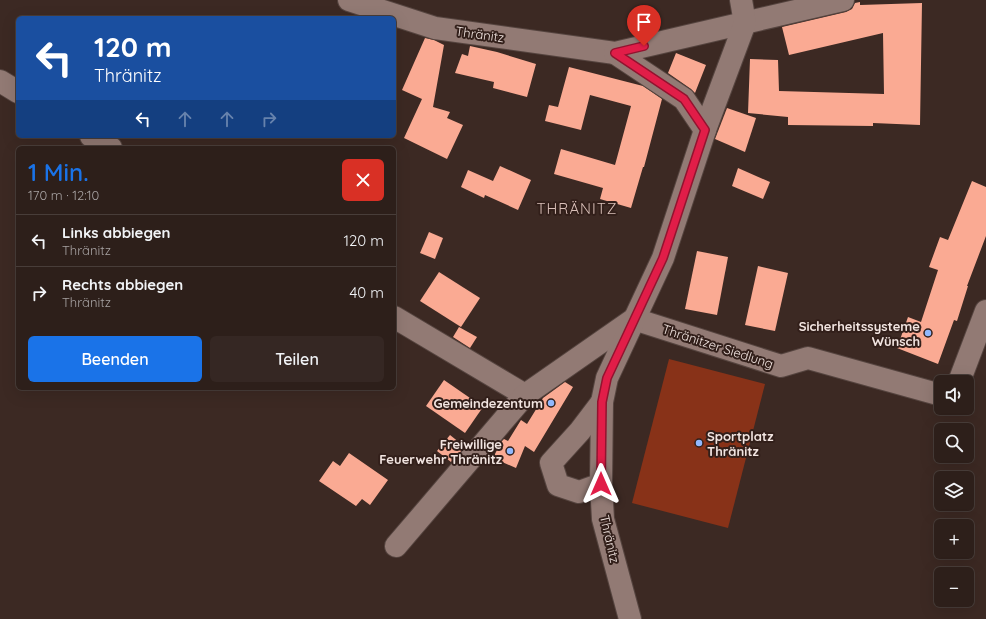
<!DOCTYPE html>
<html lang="de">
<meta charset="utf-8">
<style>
:root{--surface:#2d1f1a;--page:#352723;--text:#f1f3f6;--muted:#a7a2a2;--line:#483d39;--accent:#1a73e8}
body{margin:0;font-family:Quicksand,sans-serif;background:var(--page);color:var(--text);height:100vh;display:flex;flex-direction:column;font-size:15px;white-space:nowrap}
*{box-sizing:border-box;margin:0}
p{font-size:13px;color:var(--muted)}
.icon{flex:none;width:22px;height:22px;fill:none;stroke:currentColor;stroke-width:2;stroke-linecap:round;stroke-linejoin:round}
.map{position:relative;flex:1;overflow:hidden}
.drawer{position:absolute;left:16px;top:146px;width:380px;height:244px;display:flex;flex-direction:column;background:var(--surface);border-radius:6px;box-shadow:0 4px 16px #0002,0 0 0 1px var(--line)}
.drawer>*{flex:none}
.top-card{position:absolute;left:16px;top:16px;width:380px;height:122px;border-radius:6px;box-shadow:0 4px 16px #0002,0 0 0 1px var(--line);background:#1a4fa0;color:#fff;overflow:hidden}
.tools{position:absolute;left:934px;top:375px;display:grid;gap:8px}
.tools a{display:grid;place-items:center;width:40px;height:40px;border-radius:6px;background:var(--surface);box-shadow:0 4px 16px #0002,0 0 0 1px var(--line);font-size:20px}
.pin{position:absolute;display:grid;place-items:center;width:34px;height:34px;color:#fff;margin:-41px -17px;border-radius:50% 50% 50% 0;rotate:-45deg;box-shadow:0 0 4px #0007}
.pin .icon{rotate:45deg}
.me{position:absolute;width:44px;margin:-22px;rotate:0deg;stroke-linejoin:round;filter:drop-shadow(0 0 3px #0008)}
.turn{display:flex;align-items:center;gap:14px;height:84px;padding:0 12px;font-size:18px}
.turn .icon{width:52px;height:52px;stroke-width:2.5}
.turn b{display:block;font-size:28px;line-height:34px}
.lanes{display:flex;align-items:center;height:38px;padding:0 12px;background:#0003;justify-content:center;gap:20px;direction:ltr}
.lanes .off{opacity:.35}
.round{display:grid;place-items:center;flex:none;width:42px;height:42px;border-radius:6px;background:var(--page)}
.head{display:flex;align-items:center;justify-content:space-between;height:68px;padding:0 12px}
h1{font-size:24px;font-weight:600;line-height:30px;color:var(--accent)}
.primary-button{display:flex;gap:8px;margin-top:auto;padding:8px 12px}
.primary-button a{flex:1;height:46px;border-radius:6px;background:var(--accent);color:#fff;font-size:16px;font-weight:600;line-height:46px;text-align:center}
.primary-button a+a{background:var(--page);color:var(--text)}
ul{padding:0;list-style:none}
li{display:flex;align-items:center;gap:12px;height:52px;padding:0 12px;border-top:1px solid var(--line)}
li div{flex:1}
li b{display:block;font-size:15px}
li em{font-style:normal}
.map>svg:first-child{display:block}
.green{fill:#883218}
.building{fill:#faaa93}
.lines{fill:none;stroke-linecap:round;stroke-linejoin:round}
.minor-casing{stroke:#55443f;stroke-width:24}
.minor{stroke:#927a74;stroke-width:22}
.route-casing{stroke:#92132f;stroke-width:10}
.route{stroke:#e11d48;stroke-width:7}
.poi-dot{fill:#91b8fd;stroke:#321f1a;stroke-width:1.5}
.labels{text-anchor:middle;stroke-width:4;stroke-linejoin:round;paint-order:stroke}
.street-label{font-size:13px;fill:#f2e5e1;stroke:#321f1a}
.poi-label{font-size:13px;font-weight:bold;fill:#f2e5e1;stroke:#321f1a;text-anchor:end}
.quarter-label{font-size:15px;letter-spacing:1px;fill:#d9bfb8;stroke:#321f1a}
</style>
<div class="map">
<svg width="986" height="619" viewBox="0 0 986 619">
<rect width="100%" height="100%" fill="#3c2923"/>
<path class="green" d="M669,359L765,384L728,528L632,503Z"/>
<g class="building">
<path d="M860,2V5L922,3L920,125L873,123V126L788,125V117L748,113L750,59L778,60L779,91L884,94L883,33L789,55L782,27L846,12L852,9L855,3Z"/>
<path d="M425,38L434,40L444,45L433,107L450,112L447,118L463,125L447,159L404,138L422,99L402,90Z"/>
<path d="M470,46L497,52L536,64L527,97L493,88L494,82L455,73L462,54L468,56Z"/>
<path d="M676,53L706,65L695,93L691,89L668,73Z"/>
<path d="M569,67L643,86L662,99L644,167H643L631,208L600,199L603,188L554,174L561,149L615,165L631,106L590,95L581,130L545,121L549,105L558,107Z"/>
<path d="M727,108L756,118L745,152L715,139Z"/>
<path d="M500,166L531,180L518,210L485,195L484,198L461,187L468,170L493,181Z"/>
<path d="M738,168L770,182L763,199L732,186Z"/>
<path d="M972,181L986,187V236L967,286H968L957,321L954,320L938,364L897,348L908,317L921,322L938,270L929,267L940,237L948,240Z"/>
<path d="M429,232L443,238L435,259L420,253Z"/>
<path d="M697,251L728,257L717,315L685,309Z"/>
<path d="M758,266L788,273L775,331L745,325Z"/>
<path d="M439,272L480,298L461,327L420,301Z"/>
<path d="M459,327L477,337L470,348L453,337Z"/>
<path d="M444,380L483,407L465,433L426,406Z"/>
<path d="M565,382L573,387L534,452L525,446L516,468L493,458L501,442L504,439L508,441L521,420L527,424L543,398Z"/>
<path d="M450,435L465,447L451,462L437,451Z"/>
<path d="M349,453L388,480L370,505L362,499L356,506L319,481L333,461L340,466Z"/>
</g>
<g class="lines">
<g class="minor-casing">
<g id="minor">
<path d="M349,0L435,28L615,53L843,0"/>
<path d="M615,53L684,99L705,130"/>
<path d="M0,81L18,92"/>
<path d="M91,136L111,148"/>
<path d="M394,317L525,395"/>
<path d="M959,382L986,311"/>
<path d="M601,484L579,492L558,485L551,463L580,431L602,402"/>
<path d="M396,546L525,395L634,319L781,366L808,358L941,395"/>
<path d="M630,619L603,519L601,484L602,402L607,378L663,258L705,130L745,23L741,0"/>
</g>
</g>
<use href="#minor" class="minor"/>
</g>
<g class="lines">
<g class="route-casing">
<path id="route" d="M601,484L602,402L607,378L663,258L705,130L684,99L615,53L644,46"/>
</g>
<use href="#route" class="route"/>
</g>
<g class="poi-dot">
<circle cx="928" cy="333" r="4"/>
<circle cx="551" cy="403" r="4"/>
<circle cx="699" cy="443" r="4"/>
<circle cx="510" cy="451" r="4"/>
</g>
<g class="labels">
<g class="street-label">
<text transform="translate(480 34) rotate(8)" y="5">Thränitz</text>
<text transform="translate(718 346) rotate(18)" y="5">Thränitzer Siedlung</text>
<text transform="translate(610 539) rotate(77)" y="5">Thränitz</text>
</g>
<g class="poi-label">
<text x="920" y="331">Sicherheitssysteme<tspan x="920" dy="15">Wünsch</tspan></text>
<text x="543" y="408">Gemeindezentum</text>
<text x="707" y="441" text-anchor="start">Sportplatz<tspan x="707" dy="15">Thränitz</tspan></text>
<text x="502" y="449">Freiwillige<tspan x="502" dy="15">Feuerwehr Thränitz</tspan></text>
</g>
<g class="quarter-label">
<text x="577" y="214">THRÄNITZ</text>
</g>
</g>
</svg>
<div class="tools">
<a><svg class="icon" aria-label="sound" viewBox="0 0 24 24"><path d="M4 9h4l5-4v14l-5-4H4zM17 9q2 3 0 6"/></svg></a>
<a><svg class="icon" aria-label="search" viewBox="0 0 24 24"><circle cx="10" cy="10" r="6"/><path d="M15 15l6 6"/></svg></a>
<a><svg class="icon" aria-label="layers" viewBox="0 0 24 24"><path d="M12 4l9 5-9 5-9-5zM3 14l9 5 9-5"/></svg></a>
<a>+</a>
<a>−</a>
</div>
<div class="pin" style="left:644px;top:46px;background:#d93025"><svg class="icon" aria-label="arrive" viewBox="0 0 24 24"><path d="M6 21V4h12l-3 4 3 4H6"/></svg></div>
<svg class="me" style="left:601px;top:484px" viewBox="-20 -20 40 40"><path d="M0-17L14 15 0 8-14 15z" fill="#e11d48" stroke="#fff" stroke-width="4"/></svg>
<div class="top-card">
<div class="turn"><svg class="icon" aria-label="left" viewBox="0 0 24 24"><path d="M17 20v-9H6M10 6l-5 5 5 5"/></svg><div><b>120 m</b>Thränitz</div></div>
<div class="lanes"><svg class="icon" aria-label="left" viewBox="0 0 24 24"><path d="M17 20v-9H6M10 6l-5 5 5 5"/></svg><svg class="icon off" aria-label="ahead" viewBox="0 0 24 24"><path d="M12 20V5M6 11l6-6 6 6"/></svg><svg class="icon off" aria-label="ahead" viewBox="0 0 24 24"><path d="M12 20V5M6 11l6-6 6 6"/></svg><svg class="icon off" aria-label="right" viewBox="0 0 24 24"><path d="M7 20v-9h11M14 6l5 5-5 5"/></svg></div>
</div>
<section class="drawer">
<div class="head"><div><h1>1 Min.</h1><p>170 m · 12:10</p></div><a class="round" style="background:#d93025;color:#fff"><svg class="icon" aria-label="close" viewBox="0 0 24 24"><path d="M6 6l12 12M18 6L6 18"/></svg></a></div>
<ul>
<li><svg class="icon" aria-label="left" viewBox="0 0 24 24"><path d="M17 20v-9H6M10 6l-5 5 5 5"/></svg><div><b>Links abbiegen</b><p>Thränitz</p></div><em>120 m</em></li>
<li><svg class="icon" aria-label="right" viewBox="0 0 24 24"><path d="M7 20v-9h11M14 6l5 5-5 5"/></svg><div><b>Rechts abbiegen</b><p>Thränitz</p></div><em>40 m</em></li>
</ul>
<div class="primary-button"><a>Beenden</a><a>Teilen</a></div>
</section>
</div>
